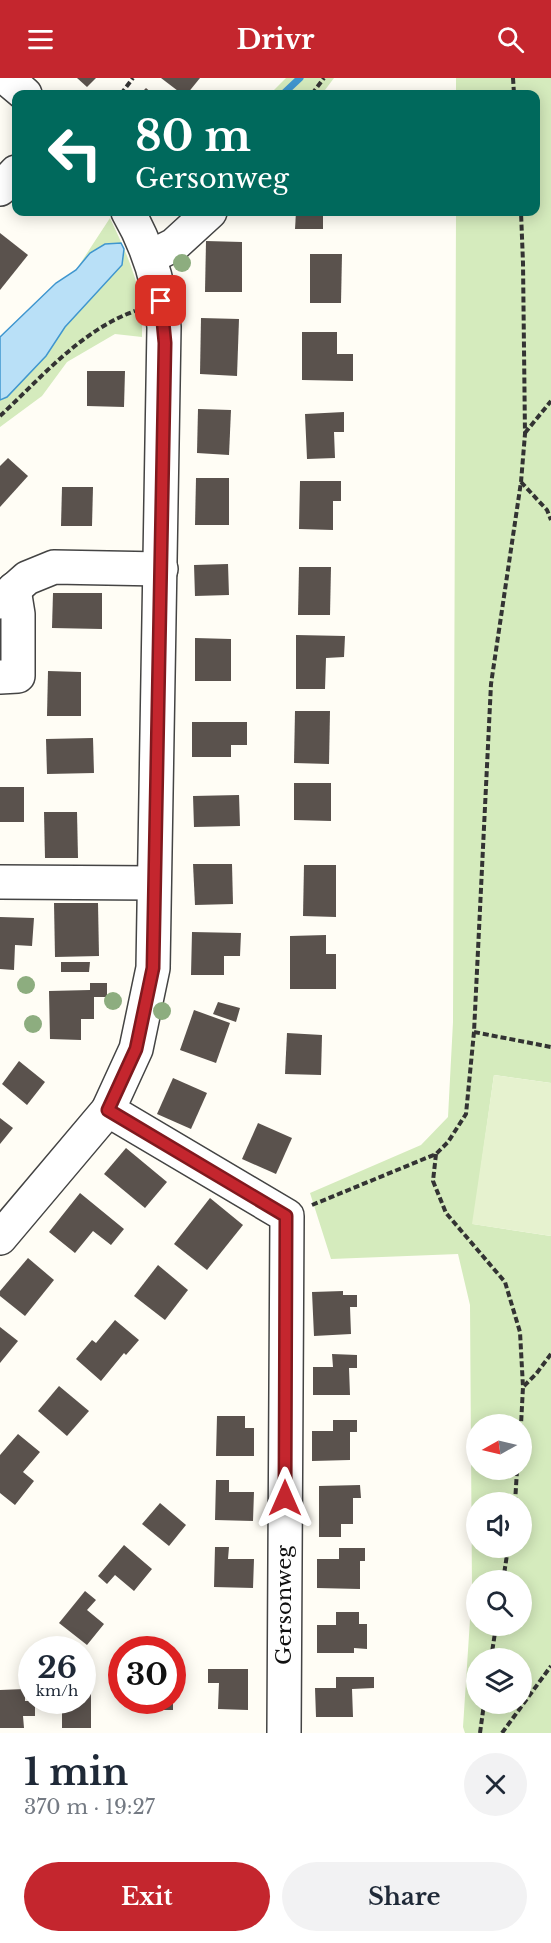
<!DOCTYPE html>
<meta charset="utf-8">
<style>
:root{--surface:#fff;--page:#f2f2f3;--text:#1f2937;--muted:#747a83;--accent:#c4262e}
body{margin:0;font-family:"Libre Baskerville",serif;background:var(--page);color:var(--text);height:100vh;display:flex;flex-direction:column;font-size:22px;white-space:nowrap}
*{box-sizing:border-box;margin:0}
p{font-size:20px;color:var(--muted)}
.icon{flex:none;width:33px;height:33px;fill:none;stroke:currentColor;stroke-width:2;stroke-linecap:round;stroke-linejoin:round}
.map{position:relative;height:1655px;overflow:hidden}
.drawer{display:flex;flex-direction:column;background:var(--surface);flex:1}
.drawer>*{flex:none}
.banner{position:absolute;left:12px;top:12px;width:528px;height:126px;border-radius:12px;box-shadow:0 3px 15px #0003;background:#00695c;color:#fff;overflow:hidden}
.needle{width:39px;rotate:262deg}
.controls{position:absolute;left:466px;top:1336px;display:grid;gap:12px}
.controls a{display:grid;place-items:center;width:66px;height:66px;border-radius:50%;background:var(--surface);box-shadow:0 3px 15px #0003;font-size:30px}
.speed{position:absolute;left:18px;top:1558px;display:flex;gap:12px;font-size:30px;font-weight:700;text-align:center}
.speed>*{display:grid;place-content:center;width:78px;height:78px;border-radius:50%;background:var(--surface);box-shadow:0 3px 15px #0003;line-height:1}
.speed small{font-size:15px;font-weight:400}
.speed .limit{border:9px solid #d22;background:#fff;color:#111}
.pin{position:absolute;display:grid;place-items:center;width:51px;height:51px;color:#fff;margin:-26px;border-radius:12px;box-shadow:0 3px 9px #0006}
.me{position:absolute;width:66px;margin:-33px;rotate:0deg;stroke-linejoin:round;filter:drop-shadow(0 0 4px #0008)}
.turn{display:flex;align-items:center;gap:21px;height:126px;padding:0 24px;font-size:27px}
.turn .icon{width:78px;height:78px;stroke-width:2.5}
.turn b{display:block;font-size:42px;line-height:51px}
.round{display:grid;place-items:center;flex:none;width:63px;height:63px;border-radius:32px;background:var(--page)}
.overview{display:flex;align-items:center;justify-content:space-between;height:102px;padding:0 24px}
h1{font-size:36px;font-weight:700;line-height:45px}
.cta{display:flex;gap:12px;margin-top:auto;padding:12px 24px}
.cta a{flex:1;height:69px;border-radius:36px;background:var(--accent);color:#fff;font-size:24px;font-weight:700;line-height:69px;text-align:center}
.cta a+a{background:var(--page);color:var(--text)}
header{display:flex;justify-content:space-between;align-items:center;height:78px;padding:0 24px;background:var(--accent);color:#fff;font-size:27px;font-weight:700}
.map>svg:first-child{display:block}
.green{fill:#d5ebbd;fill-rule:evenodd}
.pitch{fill:#e6f2cf}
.water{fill:#b9e0f7;stroke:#3f96cf;stroke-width:1.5}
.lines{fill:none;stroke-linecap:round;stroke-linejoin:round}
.stream{stroke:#3f96cf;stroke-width:7}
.building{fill:#5a524d}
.minor-casing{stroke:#444;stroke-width:36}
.path{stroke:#333;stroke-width:4;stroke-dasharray:6 3;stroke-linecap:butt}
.minor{stroke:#fff;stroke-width:33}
.tree{fill:#8dad7f}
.route-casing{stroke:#7f191e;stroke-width:15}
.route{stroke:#c4262e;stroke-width:10}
.labels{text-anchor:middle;stroke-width:6;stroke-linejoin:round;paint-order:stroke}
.street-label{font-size:21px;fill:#111;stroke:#fff}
</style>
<header><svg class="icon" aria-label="menu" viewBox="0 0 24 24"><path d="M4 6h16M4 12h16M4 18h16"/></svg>Drivr<svg class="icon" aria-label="search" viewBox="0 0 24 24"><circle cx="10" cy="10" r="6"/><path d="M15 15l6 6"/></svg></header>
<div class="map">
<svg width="551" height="1655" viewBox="0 0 551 1655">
<rect width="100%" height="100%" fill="#fffdf5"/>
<g class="green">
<path d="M286,0H334L322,16H270Z"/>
<path d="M456,0H551V1005L494,997L473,1146L551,1158V1655H465L463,1649L472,1511L470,1227L458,1176L331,1181L310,1115L421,1067L448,1039L453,944L456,134H536V16H456ZM477,1347H522V1392H477ZM477,1425H522V1470H477ZM477,1503H522V1548H477ZM477,1581H522V1626H477Z"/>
<path d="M110,140C122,166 135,192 140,221C143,233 142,247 142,259L115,256L67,284L42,318L0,349V322L7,319L46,278L65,249L89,222L90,175L76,192Z"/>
</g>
<path class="pitch" d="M494,997L551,1005V1158L472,1146Z"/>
<path class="water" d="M121,165L124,171L122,187L65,249L46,278L7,319L0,322V259L56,205L76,192L90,175L105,166Z"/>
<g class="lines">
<path class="stream" d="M283,16L300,0"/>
</g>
<g class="building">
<path d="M77,0H96L87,9Z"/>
<path d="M161,0H200L187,16H182Z"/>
<path d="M146,10L153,16H140Z"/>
<path d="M296,134H323V151H295Z"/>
<path d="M0,155L28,177L0,212Z"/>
<path d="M206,163L242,164V214H205Z"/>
<path d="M310,176H342L341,225H310Z"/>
<path d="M201,240L239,241L237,298L200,296Z"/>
<path d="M302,254H337V276H353V303L302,302Z"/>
<path d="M87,293H125L124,329L87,328Z"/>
<path d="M198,331L231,332L229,377L197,375Z"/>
<path d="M344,334V354H334L335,380L307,381L305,336Z"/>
<path d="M8,380L28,398L0,429V388Z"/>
<path d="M196,400H229V447H195Z"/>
<path d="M300,403H341V423H333V452L299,451Z"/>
<path d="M62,409H93L92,448H61Z"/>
<path d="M228,486L229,517L195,518L194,487Z"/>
<path d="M299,489H331L330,537H298Z"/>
<path d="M53,515H102V551L52,550Z"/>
<path d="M296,557L345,558L344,579L326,580L325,611H296Z"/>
<path d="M195,560L231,561V603H195Z"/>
<path d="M48,593L81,594V638H47Z"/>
<path d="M295,633H330L329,686L294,685Z"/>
<path d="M192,644H247V667H231V679H192Z"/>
<path d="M93,660L94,695L47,696L46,661Z"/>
<path d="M294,705H331V743L294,742Z"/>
<rect x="0" y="709" width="24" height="35"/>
<path d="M239,717L240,748L194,749L193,718Z"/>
<path d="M44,734H77L78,780H45Z"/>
<path d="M193,786H232L233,826L195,827Z"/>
<path d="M304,787H336V839L303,838Z"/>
<path d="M54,825H98L99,878L55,879Z"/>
<path d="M0,839L34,840L32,868L15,867L14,892L0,891Z"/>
<path d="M192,854L241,855L240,878H224V897H191Z"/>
<path d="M326,857V876H336V911H290V858Z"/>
<path d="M61,884H90L89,894H61Z"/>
<path d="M90,905H107V919H94V941H81V962L50,961L49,913L90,912Z"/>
<path d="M218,924L240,930L236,944L213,936Z"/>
<path d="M194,932L230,945L216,985L180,972Z"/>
<path d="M287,955L322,957L321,997L285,996Z"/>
<path d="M19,983L45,1004L27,1027L2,1006Z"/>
<path d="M173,1000L207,1015L191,1051L157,1036Z"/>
<path d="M0,1040L13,1050L0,1066Z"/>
<path d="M258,1045L292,1060L276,1096L242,1081Z"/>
<path d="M126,1070L167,1104L145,1130L104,1096Z"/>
<path d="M80,1115L124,1151L111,1167L93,1153L75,1175L49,1154Z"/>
<path d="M210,1120L243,1147L207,1192L174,1166Z"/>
<path d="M28,1180L54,1202L25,1238L0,1218V1213Z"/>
<path d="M158,1187L188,1212L165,1242L134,1218Z"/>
<path d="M343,1213V1217H357V1229H350L351,1256L314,1258L312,1214Z"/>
<path d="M115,1242L139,1262L126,1277L124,1275L101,1303L76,1281L92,1262L96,1265Z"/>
<path d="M0,1249L18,1263L0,1285Z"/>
<path d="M332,1276L357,1277V1290H349L350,1317H313V1289H333Z"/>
<path d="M59,1308L89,1333L67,1358L38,1333Z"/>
<path d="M217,1338H245V1350H254V1378H216Z"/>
<path d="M333,1342H357V1354H350V1382L312,1383V1353H333Z"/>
<path d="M18,1356L40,1374L23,1394L34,1403L15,1427L0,1415V1377Z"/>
<path d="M216,1402H229V1414H254L253,1443L215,1442Z"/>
<path d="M360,1407L361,1420H353V1446H341V1459H319V1408Z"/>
<path d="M160,1425L186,1447L169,1468L142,1446Z"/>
<path d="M124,1467L152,1491L134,1513L115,1497L107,1506L98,1498Z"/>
<path d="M215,1469H229L228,1481H254L253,1510L214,1509Z"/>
<path d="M339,1470H365V1483H360V1511L317,1510V1481H339Z"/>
<path d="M85,1513L96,1522L87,1532L104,1546L87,1567L59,1545Z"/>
<path d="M336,1534H359V1546H367V1571L354,1570V1575H317V1547H336Z"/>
<path d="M208,1591H248V1632L218,1631L219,1605H208Z"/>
<path d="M82,1599H91V1650H62V1625H51V1623H82Z"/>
<path d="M336,1599H374V1610L352,1611L353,1639H316L315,1610H336Z"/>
<path d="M25,1611V1623H35V1638H23L24,1650H0V1612Z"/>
<rect x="144" y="1623" width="29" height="9"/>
</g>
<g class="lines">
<g class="minor-casing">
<g id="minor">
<path d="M6,0L25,16"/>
<path d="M0,111L16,94"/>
<path d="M150,179L174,167L210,134"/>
<path d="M0,524L27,500L54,489L161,491"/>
<path d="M0,599L18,598V536L14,511"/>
<path d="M0,804L154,805"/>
<path d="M108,1032L287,1138L284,1655"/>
<path d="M0,1160L108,1032L136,971L153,890L164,249C160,207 149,170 128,134"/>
</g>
</g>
<g class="path">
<path d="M513,0L514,16"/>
<path d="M121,16L133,0"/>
<path d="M312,16L324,0"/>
<path d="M0,338C40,301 81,252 135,233"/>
<path d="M525,355L551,323"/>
<path d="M521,404L547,432L551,442"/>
<path d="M474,954L551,969"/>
<path d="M436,1076L433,1103L446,1135L505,1204L520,1254L523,1309L521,1347"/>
<path d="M312,1127L436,1076L448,1064L466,1036L474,954L491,606L521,404L525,356L523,185L521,134"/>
<path d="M524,1308L536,1296L551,1276"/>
<path d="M515,1425L517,1392"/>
<path d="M503,1503L508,1470"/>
<path d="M491,1581L496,1548"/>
<path d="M480,1655L484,1626"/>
<path d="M502,1655L551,1588"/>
</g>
<use href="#minor" class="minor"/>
</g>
<g class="tree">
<circle cx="182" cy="185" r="9"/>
<circle cx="26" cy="907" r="9"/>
<circle cx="113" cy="923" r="9"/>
<circle cx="162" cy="933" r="9"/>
<circle cx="33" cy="946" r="9"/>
</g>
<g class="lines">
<g class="route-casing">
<path id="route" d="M161,223L165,265L153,890L136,971L108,1032L286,1138L285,1420"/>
</g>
<use href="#route" class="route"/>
</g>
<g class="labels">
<g class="street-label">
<text transform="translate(284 1527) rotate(-90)" y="7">Gersonweg</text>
</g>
</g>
</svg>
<div class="controls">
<a><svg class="needle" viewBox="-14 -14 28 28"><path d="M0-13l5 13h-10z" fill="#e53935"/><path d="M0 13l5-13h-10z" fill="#747a83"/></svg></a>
<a><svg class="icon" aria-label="sound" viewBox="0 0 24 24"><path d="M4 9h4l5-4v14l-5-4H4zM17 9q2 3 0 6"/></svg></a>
<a><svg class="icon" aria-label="search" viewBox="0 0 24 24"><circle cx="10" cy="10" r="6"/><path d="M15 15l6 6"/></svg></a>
<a><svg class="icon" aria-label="layers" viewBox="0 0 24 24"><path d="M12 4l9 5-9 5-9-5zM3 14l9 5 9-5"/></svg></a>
</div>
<div class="speed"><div>26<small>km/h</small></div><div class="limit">30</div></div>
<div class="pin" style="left:161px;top:223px;background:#d93025"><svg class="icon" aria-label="arrive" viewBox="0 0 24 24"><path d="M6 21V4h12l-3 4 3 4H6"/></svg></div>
<svg class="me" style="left:285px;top:1420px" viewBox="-20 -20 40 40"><path d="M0-17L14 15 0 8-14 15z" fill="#c4262e" stroke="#fff" stroke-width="4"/></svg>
<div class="banner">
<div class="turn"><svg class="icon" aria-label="left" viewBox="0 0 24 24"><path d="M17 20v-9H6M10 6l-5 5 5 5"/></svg><div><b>80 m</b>Gersonweg</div></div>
</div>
</div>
<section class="drawer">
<div class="overview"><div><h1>1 min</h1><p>370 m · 19:27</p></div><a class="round"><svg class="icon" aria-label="close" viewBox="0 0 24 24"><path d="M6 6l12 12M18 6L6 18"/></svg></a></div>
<div class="cta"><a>Exit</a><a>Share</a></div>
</section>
